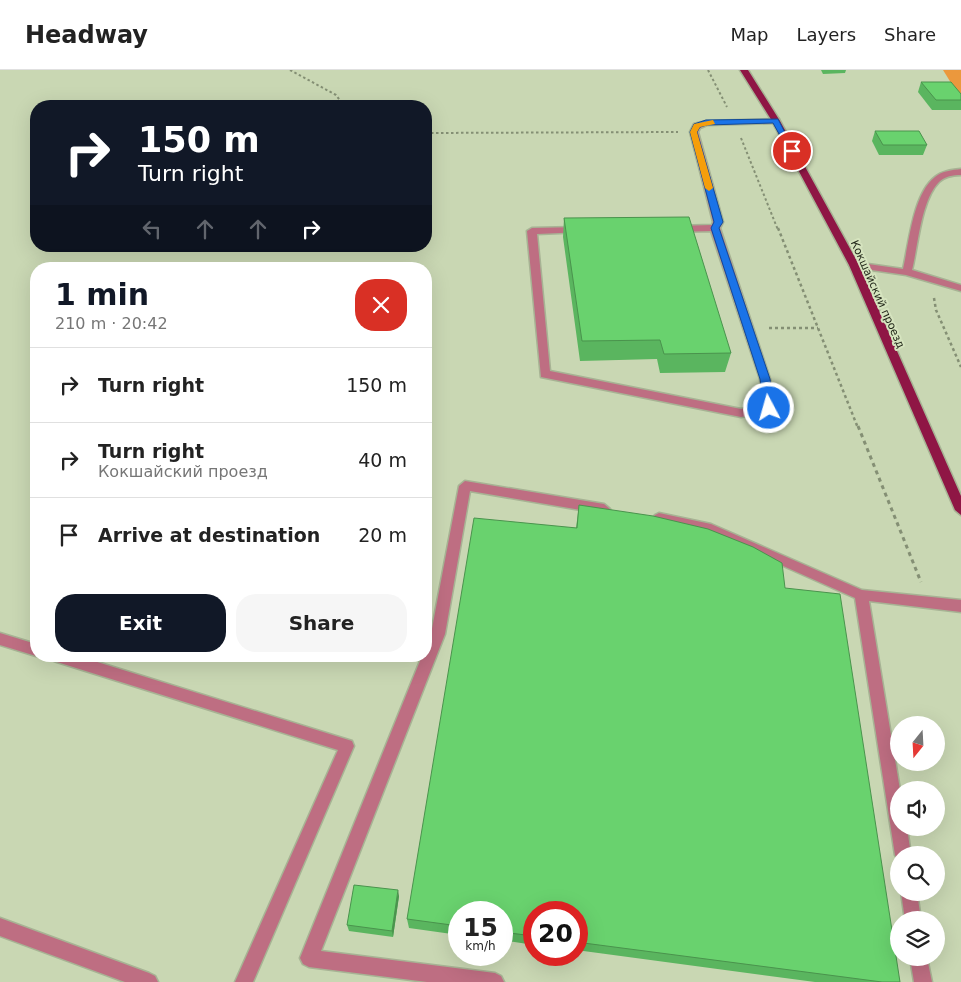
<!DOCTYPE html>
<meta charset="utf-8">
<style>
:root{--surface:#fff;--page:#f6f6f6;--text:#222;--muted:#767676;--line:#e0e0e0;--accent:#111827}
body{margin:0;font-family:"DejaVu Sans",sans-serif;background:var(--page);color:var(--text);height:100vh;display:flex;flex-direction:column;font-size:19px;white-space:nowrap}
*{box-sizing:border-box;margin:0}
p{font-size:16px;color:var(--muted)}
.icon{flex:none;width:28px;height:28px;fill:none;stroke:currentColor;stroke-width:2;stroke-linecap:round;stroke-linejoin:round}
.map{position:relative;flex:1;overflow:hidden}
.panel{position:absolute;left:30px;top:192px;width:402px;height:400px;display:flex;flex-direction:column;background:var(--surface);border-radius:20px;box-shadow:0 5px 20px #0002}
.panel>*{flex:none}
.hud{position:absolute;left:30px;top:30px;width:402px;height:152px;border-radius:20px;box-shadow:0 5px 20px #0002;background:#111827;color:#fff;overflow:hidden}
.needle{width:32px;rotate:198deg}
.fabs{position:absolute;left:890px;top:646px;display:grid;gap:10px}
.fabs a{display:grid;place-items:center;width:55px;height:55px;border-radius:50%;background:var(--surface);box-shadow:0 5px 20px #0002;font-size:25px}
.speed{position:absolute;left:448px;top:831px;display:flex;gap:10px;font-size:25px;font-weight:700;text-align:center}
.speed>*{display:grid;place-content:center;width:65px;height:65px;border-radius:50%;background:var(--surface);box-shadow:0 5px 20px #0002;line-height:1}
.speed small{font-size:12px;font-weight:400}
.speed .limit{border:8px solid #d22;background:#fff;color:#111}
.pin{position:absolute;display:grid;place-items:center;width:42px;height:42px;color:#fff;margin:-21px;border:2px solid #fff;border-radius:50%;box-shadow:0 1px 5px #0007}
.me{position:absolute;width:55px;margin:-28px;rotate:354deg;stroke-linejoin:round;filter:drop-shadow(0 0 4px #0008)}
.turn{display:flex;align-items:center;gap:18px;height:105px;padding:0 25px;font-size:22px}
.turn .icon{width:65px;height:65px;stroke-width:2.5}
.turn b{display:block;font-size:35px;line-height:42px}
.lanes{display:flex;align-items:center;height:48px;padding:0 25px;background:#0003;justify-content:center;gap:25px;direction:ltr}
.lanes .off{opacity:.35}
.round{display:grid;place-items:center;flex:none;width:52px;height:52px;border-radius:20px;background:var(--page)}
.head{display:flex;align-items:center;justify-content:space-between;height:85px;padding:0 25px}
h1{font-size:30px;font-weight:800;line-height:38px;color:var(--accent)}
.button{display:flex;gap:10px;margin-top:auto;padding:10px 25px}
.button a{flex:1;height:58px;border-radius:20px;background:var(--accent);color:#fff;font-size:20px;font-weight:800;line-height:58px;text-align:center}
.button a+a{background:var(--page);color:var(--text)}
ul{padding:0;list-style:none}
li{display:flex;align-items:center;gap:15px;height:75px;padding:0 25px;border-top:1px solid var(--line)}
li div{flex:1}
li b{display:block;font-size:19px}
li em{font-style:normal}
header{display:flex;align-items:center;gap:30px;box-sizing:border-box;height:70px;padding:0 25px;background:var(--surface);border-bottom:1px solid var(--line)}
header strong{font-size:24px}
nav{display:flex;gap:28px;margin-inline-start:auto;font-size:18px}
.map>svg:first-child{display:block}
.green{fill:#eb983d}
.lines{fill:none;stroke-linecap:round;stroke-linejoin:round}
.service-casing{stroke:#a7b394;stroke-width:3}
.minor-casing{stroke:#a7b394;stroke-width:3}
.primary-casing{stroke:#a7b394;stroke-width:3}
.path-far2{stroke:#848f74;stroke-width:2;stroke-dasharray:2.5 2.5;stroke-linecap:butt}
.path-far1{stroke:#848f74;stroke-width:2.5;stroke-dasharray:3 3;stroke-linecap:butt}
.path{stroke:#848f74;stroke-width:3;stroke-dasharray:4 4;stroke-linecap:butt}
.service{fill:#be6e82;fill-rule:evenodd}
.minor{fill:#be6e82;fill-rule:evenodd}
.primary{fill:#8f1645;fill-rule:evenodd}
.wall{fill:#5ab55f}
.shaded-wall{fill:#4a934d}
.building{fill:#69d26e;stroke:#4a934d}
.route{fill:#1a73e8;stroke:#114b97}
.slow{fill:#f59e0b}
.labels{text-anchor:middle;stroke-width:4;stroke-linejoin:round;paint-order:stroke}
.far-street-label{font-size:11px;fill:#1e2316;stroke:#d6e4bf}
</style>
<header>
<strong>Headway</strong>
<nav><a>Map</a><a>Layers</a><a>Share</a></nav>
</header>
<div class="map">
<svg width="961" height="912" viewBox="0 0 961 912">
<rect width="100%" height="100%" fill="#c9d7b3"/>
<path class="green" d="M943,0H961V29Z"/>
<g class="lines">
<g class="service-casing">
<g id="service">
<path d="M779,49V53H776L707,55L700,58L698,62L723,152L720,158L770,309L775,338L773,341L741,347L541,307L527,161L532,158L580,157L583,158V162L537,164L550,301L741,339L763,335L760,309L711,161L675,162L670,159L675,156L712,155L713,152L690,62L694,54L706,51Z"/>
<path d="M465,411L604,434L610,439L604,444L470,421L445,564L321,881L495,903L501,906L504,912H427L309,897L303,894L300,888L422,586H426V576L431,564L459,416Z"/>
<path d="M659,443L711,454L862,520L961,530V542L869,531L900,720L899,758H907L911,785H899V791L895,785L855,528L705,461L655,451L653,448L655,445Z"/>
<path d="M0,563L36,574V586L0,575Z"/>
<path d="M50,586H78L352,671L354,676L253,912H235L338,680L57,592L52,590Z"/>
<path d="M901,822H917L921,850H905Z"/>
<path d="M0,848L149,903L155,906L158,912H125L0,866Z"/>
<path d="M910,888H927L932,912H914Z"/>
</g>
</g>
<g class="minor-casing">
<path id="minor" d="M961,99V105C953,105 945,106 939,112C921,130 918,176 912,200L961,215V221L906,205L851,197L849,195L854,192L903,199C909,173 913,124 935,107C942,101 952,100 961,99Z"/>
</g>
<g class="primary-casing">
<path id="primary" d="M740,0H748L780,51L859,195L961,426V445L955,440L849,195L772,51Z"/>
</g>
<g class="path-far2">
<path d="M290,0L336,25L344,36"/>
<path d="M708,0L727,37"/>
<path d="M426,63L678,62"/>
<path d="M741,68L778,160"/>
</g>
<g class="path-far1">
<path d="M778,158L858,358"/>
<path d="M934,228L936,240L961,297"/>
<path d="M769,258H818"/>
</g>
<path class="path" d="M858,356L921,512"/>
<use href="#service" class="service"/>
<use href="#minor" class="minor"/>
<use href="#primary" class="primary"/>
</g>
<g class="wall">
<path d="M821,0H846L845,3L823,4Z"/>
<path d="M921,12L961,24V40H932L918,22Z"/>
<path d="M875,61L927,75L923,85H879L872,71Z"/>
<path d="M564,148L731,283L725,302L660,303L657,289L580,291L563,167Z"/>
<path d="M579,435L785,518L900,912H815L576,880V842H534V875L501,870V842H459V865L409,858L407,849L576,458Z"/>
<path d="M399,826L393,867L349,861L347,855Z"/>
</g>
<path class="shaded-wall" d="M398,820L399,826L393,867L392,861Z"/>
<g class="building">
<path d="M921,12H951L961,24V30H936Z"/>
<path d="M875,61H919L927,75H883Z"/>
<path d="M689,147L731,283L664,284L660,270L582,271L564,148Z"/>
<path d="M579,435L653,446L708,459L753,477L782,493L785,518L840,524L900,912H882L576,872V842H534V866L501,862V842H459V856L407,849L474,448L577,458Z"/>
<path d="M354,815L398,820L392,861L347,855Z"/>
</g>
<path class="route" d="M778,49L795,82H789L773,53L707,55L700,57L697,62L723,152L719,158L770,309L774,338L769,341L764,338L760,309L711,158L714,152L690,62L694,54L706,50Z"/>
<path class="slow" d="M713,50L715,54L700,57L697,62L713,118L709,121L705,118L690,62L694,54Z"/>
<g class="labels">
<g class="far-street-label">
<text transform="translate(878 224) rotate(66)" y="4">Кокшайский проезд</text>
</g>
</g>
</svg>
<div class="fabs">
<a><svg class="needle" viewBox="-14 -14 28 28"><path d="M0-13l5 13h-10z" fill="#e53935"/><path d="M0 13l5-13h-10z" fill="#767676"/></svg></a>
<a><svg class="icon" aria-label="sound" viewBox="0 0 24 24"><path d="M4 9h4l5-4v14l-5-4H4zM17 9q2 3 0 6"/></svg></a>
<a><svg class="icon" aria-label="search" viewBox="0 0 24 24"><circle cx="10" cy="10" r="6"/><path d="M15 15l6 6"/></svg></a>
<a><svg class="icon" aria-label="layers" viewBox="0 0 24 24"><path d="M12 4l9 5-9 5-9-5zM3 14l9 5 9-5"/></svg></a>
</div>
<div class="speed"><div>15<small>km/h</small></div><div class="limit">20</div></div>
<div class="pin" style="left:792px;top:81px;background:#d93025"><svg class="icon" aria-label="arrive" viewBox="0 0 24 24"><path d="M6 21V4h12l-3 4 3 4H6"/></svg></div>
<svg class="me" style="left:769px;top:338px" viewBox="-20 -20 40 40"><circle r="17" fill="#1a73e8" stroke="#fff" stroke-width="3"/><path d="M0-11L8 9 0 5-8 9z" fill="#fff"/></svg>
<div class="hud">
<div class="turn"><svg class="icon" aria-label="right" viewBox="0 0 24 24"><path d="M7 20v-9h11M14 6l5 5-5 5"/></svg><div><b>150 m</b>Turn right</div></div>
<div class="lanes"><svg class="icon off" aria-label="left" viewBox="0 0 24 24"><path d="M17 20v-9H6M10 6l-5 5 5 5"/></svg><svg class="icon off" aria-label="ahead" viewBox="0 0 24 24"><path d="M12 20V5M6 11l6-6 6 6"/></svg><svg class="icon off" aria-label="ahead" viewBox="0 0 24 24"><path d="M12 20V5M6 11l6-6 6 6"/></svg><svg class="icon" aria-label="right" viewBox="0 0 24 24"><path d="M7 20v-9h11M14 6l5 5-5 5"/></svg></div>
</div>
<section class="panel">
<div class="head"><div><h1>1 min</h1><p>210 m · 20:42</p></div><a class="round" style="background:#d93025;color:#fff"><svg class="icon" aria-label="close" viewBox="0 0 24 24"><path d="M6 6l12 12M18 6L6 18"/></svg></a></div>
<ul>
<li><svg class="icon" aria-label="right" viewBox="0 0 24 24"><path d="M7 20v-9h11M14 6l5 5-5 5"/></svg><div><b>Turn right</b></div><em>150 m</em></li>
<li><svg class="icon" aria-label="right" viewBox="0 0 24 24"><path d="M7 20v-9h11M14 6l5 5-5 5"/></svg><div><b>Turn right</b><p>Кокшайский проезд</p></div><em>40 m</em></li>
<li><svg class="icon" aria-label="arrive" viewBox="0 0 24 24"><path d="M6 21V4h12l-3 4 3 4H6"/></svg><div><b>Arrive at destination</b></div><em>20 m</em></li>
</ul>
<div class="button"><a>Exit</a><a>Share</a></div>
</section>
</div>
